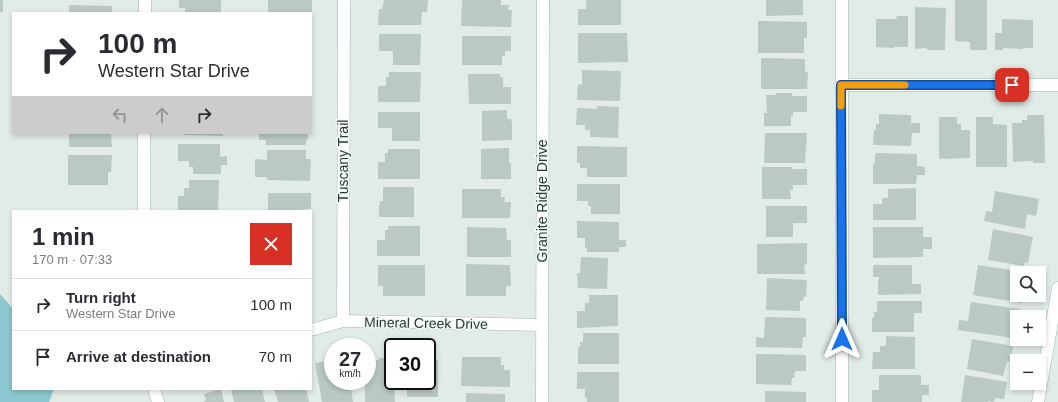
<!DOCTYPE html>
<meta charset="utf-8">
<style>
:root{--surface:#fff;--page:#f7f7f7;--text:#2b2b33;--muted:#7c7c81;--line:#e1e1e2}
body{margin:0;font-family:Helvetica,sans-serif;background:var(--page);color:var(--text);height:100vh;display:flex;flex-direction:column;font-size:15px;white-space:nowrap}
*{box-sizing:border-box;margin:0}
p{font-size:13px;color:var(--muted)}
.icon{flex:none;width:22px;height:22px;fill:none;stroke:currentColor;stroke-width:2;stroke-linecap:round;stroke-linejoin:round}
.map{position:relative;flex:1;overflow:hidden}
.drawer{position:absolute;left:12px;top:210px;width:300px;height:180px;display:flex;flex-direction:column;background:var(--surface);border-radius:0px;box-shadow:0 2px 6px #0003}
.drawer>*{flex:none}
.top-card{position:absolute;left:12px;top:12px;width:300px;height:122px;border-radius:0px;box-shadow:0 2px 6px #0003;background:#fff;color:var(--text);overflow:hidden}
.tools{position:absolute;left:1010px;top:266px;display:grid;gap:8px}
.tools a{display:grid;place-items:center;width:36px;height:36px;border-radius:0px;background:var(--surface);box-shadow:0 2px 6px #0003;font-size:20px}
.speed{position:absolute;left:324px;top:338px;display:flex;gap:8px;font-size:20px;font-weight:700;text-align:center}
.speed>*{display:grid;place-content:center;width:52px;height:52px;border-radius:50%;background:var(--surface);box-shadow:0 2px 6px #0003;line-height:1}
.speed small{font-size:10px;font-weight:400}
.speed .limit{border:2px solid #111;border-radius:6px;background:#fff;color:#111}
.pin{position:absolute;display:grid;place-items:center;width:34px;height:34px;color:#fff;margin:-17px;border-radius:8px;box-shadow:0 2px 6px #0006}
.me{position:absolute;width:44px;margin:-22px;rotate:0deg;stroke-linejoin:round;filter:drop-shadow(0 0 3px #0008)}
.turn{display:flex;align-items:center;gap:14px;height:84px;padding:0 20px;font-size:18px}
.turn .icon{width:52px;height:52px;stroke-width:2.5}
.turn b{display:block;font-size:28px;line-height:34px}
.lanes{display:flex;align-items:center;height:38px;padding:0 20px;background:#0003;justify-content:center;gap:20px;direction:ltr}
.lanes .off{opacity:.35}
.round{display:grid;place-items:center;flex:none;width:42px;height:42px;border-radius:0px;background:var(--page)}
.headline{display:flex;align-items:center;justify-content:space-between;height:68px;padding:0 20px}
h1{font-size:24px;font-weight:800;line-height:30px}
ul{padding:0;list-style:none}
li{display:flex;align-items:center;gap:12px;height:52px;padding:0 20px;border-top:1px solid var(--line)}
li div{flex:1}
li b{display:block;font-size:15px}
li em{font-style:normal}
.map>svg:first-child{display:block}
.water{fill:#8cc7cf}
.building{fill:#bac9c3}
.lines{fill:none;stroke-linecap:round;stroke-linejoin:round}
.street-casing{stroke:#a5b4ae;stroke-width:13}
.street{stroke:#fff;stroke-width:12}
.route-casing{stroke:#114b97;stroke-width:10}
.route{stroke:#1a73e8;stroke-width:7}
.slow{stroke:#f59e0b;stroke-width:7}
.labels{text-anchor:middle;stroke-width:3;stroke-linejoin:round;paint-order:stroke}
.street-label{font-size:14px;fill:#233c35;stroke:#f3f8f5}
</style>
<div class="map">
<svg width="1058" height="402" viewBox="0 0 1058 402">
<rect width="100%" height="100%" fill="#e2ece7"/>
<path class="water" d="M0,294L13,309V389H54L49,402H0Z"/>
<g class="building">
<rect x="0" y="0" width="3" height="12"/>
<path d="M179,0H221V13H185V8H179Z"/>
<rect x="268" y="0" width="44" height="13"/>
<path d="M384,0H428L427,12H422L421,25H378L379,9H382Z"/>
<path d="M462,0H501V5H509L508,10H512L511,27L461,26Z"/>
<path d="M588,0H621V25H578V9H586V1Z"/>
<path d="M766,0H803V15L766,16Z"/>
<path d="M955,0H987V50H970V42L955,41Z"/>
<path d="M69,5L112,6V13H69Z"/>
<path d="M915,7L946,8L945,50H929L925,48L915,49Z"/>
<path d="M897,16H908V47H894V48L876,47V19H896Z"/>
<path d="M1002,19L1033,20V48H1023V49L1003,48V50H995V33H1002Z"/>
<path d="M758,21L807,22V38H804V53H758Z"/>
<path d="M578,33H627L628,62L578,63Z"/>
<path d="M379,34H421L420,65H393V51H379Z"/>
<path d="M462,36H511V51H505V56H502V65H462Z"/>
<path d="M761,58L805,59V72H808L807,89H761Z"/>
<path d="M582,70L621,71L620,101L577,100L578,84L582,85Z"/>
<path d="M389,72H421L420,102H378V86H386V77H389Z"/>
<path d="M468,74H500V77H503V87H511V104H469Z"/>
<path d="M776,93H792V96H807V112H793V116H791V126H764V113H767L766,95H776Z"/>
<path d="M597,106L619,107L618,138L590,137V130H585V125H576L577,108L597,109Z"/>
<path d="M507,110V119H511L512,123V140L482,141V111Z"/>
<path d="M378,112H420V141H392V128H378Z"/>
<path d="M879,114L911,115V123H920V133H912L911,146L873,145L874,130H876V124H879Z"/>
<path d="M1027,115H1044L1045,163H1033V161L1013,162L1012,123H1022V120H1027Z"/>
<path d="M939,117H957V124H961V130H970V158L939,159Z"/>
<path d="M976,117H993V124L1007,125V167H976Z"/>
<path d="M69,133H111L112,147H69Z"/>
<path d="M184,133H223V136L184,135Z"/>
<path d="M259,133H308V140H306V145H266V140H259Z"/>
<path d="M765,133H807L805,163H764Z"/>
<path d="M178,144H220V157L227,156V165H221V174H193V167H189V161H178Z"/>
<path d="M577,146L627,147V177H587V168H580V163H577Z"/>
<path d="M509,148V163H511V179H481V149Z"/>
<path d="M388,149H420V179H378V162H385V153H388Z"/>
<path d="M267,150H306V159H311L310,181L267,180V177H255V159L267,160Z"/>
<path d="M876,153L917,154V166L925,167V175H917L916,184H873V167L874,162H875V155Z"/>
<path d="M68,155H112L111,172H108V185H68Z"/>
<path d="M762,167H792V169H807V185H793V190H790L791,199H762Z"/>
<path d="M189,180H219L218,210L178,211V196H184V188H189Z"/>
<path d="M577,184H620V214H591V206H588V201H577Z"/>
<path d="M383,187H414V217H379V205H380V201H383Z"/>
<path d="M916,188V220H873V204H882V198H888V189Z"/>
<path d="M462,189H501V197H505L504,202H511L510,218H462Z"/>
<path d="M995,191L1039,199L1036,216L1027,214L1025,229L984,221L986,211L992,212Z"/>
<path d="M268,193H311V209H303V211H268Z"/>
<path d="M766,206H807V223H793V237H766Z"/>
<path d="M577,221L619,222V240H626V247H619V252H587V248H585V238H577Z"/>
<path d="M388,226H420V256H377V240H385V230H388Z"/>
<path d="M467,227L506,228L507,240H511V257H467Z"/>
<path d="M873,227H923V237H932V249H923V257L873,258Z"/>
<path d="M993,229L1033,237L1028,263L1025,262L1024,266L988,260Z"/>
<path d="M807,243V264L804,265L805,274H757V244Z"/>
<path d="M581,257L608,258L607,289L578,288L577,273H580Z"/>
<path d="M466,264L510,265L511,286H506V296H466Z"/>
<path d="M378,265H425V296H383V286H378Z"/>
<path d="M875,265H912V284H921V294L878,295V279H879V277H873V266Z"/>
<path d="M978,265L1024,272L1017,273V295H1023L1021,303L973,295Z"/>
<path d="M767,278L807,280L806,297L804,296L803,301H800V311L766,310Z"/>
<path d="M589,295H618V326L577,328V311H585V303H589Z"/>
<path d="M877,301H922V313H914V332H872V318H874V312H877Z"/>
<path d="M971,302L1020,309L1019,317H1017V331H1015L1013,338L958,330L959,320L968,321Z"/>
<path d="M765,317L806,318V337H803L802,348L756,347V337L764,338Z"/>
<path d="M583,333H619V364H578V347H580V342H583Z"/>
<path d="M886,336L915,337V369H872L873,352H880V346H886Z"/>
<path d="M972,339L1013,346L1011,362L1007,361L1003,376L967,369Z"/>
<path d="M756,354L806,355V371H795L794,378H792L791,385L756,384Z"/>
<path d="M427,356H429V360H438V397H407V381H427Z"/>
<path d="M462,357H501V365H504V370H510V387L461,386Z"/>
<path d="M379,358H393L395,402H365V381H367V362H369V360H379Z"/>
<path d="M333,360V381H350L353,402H322L315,363Z"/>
<path d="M577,372H619V402H587V398H585V389H577Z"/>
<path d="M879,375H921V385H929V395H922V402H872V390H879Z"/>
<path d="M965,375L1007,382L1004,399L995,398L994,402L988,401V402H961Z"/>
<path d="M221,389L224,402H202L206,400L204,394Z"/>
<path d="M231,389H262L265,402H234Z"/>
<path d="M274,389H306L309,402H278Z"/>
<path d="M765,391L806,392V402H765Z"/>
<path d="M466,393L505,394V402H466Z"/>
</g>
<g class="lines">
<g class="street-casing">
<g id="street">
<path d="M145,13V0"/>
<path d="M841,85H1058"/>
<path d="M144,211V133"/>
<path d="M343,321L344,0"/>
<path d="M311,330L343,321L542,325"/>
<path d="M154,389L158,402"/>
<path d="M542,402L543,0"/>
<path d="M842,402V0"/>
<path d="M1038,402L1058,288"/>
</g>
</g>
<use href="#street" class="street"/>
</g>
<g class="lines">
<g class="route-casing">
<path id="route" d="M842,339L841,85H1012"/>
</g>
<use href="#route" class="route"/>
<path class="slow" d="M841,106V85H905"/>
</g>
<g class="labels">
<g class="street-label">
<text transform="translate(343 161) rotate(-90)" y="5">Tuscany Trail</text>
<text transform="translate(542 201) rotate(-90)" y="5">Granite Ridge Drive</text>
<text transform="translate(426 323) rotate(1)" y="5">Mineral Creek Drive</text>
</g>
</g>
</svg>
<div class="tools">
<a><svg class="icon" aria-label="search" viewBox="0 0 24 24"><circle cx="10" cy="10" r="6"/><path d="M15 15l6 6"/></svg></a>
<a>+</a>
<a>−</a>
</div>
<div class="speed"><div>27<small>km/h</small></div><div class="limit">30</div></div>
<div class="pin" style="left:1012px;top:85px;background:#d93025"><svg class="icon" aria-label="arrive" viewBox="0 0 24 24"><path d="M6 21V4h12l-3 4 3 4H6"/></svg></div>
<svg class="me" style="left:842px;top:339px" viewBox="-20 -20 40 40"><path d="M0-17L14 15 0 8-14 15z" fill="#1a73e8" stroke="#fff" stroke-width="4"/></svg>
<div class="top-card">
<div class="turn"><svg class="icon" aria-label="right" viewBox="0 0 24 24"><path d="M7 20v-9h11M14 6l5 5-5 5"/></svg><div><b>100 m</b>Western Star Drive</div></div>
<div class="lanes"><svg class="icon off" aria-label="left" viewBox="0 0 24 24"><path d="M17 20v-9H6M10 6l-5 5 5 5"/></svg><svg class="icon off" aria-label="ahead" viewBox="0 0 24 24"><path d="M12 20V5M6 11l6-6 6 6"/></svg><svg class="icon" aria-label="right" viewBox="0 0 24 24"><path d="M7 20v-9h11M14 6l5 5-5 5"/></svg></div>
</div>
<section class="drawer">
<div class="headline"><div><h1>1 min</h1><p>170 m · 07:33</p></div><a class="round" style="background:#d93025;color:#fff"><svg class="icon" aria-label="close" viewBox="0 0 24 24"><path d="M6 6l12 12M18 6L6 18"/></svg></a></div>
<ul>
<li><svg class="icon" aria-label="right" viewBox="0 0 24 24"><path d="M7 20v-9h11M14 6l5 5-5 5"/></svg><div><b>Turn right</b><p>Western Star Drive</p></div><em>100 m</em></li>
<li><svg class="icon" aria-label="arrive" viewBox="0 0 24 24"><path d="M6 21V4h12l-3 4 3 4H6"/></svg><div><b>Arrive at destination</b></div><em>70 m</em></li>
</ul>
</section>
</div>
